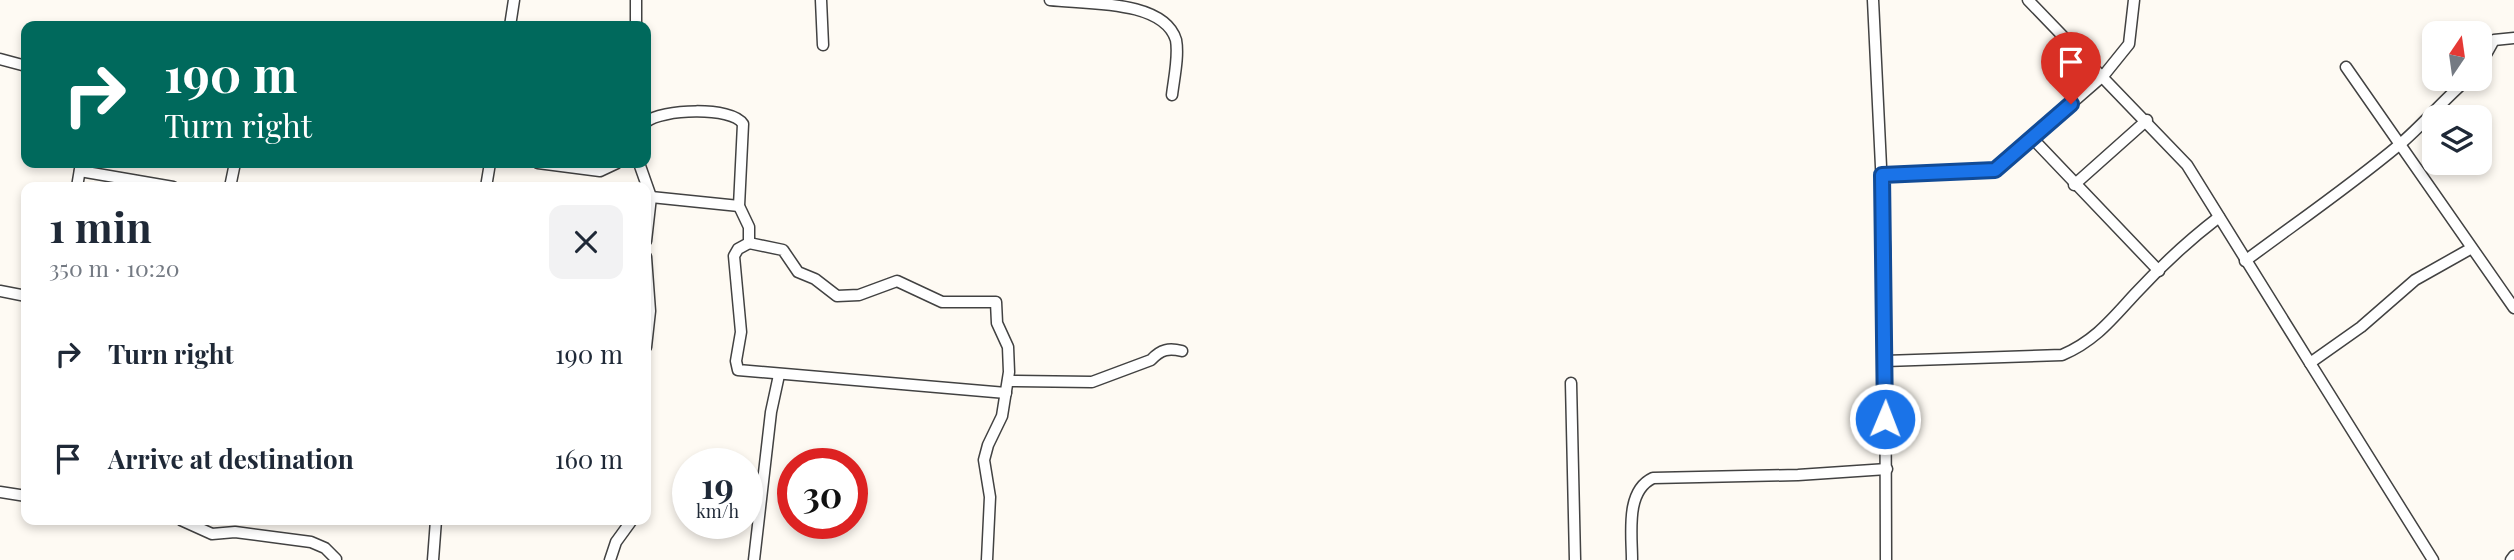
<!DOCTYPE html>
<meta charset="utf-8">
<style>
:root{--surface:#fff;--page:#f2f2f3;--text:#1f2937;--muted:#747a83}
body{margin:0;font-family:"Playfair Display",serif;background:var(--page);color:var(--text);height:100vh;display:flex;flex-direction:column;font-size:26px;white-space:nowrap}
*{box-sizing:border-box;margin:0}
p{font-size:23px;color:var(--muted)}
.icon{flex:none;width:38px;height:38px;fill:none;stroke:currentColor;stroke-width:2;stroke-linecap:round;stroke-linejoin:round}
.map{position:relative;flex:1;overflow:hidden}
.side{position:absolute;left:21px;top:182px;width:630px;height:343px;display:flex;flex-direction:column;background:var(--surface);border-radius:14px;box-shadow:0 4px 10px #0003}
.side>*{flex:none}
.guide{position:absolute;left:21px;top:21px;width:630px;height:147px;border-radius:14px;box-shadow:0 4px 10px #0003;background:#00695c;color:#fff;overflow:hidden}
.needle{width:46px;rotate:13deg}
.buttons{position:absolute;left:2422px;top:21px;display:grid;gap:14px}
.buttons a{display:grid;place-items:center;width:70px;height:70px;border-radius:14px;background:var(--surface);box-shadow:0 4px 10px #0003;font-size:35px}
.speed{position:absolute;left:672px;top:448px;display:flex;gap:14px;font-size:35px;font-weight:700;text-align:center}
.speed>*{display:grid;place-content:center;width:91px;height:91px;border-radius:50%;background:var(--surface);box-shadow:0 4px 10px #0003;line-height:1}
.speed small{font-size:18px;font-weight:400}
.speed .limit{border:10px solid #d22;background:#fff;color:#111}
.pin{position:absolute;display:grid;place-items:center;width:60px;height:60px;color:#fff;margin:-72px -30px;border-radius:50% 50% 50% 0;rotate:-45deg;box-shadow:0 0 7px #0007}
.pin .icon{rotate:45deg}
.me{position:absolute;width:77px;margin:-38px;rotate:1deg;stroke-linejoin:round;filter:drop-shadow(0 0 5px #0008)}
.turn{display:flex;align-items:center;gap:24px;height:147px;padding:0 28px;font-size:32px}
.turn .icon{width:91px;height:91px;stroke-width:2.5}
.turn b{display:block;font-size:49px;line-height:60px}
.round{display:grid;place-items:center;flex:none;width:74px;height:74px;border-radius:14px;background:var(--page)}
.head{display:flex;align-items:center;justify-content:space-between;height:119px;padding:0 28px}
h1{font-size:42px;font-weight:700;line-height:52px}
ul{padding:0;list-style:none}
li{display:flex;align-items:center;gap:21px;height:105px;padding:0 28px}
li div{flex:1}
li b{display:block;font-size:26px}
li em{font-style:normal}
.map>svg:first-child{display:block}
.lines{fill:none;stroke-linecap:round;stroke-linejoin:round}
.minor-casing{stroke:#424242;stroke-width:13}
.minor{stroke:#fff;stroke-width:10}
.route-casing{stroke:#114b97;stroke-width:18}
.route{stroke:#1a73e8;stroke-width:12}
</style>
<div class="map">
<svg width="2514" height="560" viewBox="0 0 2514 560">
<rect width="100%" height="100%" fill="#fefaf3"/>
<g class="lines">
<g class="minor-casing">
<g id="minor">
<path d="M636,0V26"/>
<path d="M821,0L823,45"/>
<path d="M1050,0C1088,4 1164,0 1176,40C1179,56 1174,78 1172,95"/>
<path d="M1873,0L1885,250L1886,560"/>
<path d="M2028,0L2187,165L2310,363L2361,327L2415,280L2470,249"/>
<path d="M510,26L514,0"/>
<path d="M0,59L26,66"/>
<path d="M2480,65L2494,40L2514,38"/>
<path d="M2346,67L2514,308"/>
<path d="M646,122C661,109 732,106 743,124L739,206L749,227V243L738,249L734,256L741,332L736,361L738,370L1006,393"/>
<path d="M2033,139L2159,271"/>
<path d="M538,163L600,171L617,163"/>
<path d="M639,163L651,197L646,241"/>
<path d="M80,171L173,187"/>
<path d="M1882,175L1995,170L2104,75L2129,44L2134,0"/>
<path d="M2074,185L2147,120"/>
<path d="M77,187L81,163"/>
<path d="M230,187L235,163"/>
<path d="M486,187L490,163"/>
<path d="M651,197L739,206"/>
<path d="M749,243L783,250L798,272L815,279L837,296L859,295L897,281L942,302H996L997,323L1008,347L1009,372L1002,416L988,445L984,460L990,497L987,560"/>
<path d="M646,257L650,311L646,347"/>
<path d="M2245,261C2296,223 2350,186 2399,145C2424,124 2445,98 2468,79"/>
<path d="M0,291L26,296"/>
<path d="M1885,361L2062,355C2095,341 2112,319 2135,294C2161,266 2189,240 2219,217"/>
<path d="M2310,363L2433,560"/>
<path d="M1008,381L1092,382L1151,360C1161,349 1169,348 1182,351"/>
<path d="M1571,383L1575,560"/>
<path d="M0,492L26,496"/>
<path d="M181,520L212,534L235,532L311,542L325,548L336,559"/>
<path d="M433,560L436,520"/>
<path d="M610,560L616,542L632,520"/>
<path d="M754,560L771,412L779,375"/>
<path d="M1632,560C1632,534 1625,491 1653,478L1798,475L1887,469"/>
<path d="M2511,560L2514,556"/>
</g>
</g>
<use href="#minor" class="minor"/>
</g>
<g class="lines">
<g class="route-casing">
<path id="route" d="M1885,419L1882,175L1995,170L2071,104"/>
</g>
<use href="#route" class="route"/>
</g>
</svg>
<div class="buttons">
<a><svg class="needle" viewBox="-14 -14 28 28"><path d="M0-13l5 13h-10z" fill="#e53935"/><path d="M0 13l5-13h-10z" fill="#747a83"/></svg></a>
<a><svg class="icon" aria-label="layers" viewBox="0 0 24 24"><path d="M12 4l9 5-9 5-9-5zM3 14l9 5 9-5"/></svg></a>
</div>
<div class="speed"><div>19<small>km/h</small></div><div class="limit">30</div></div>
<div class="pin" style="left:2071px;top:104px;background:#d93025"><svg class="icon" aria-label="arrive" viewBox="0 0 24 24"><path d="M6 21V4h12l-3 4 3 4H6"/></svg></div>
<svg class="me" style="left:1885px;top:419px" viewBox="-20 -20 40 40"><circle r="17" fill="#1a73e8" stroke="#fff" stroke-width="3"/><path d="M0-11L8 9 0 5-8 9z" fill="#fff"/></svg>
<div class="guide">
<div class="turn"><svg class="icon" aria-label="right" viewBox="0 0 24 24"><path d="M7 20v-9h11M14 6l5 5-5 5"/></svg><div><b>190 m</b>Turn right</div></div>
</div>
<section class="side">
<div class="head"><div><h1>1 min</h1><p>350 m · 10:20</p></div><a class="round"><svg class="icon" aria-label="close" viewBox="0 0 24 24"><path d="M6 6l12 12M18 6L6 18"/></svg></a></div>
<ul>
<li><svg class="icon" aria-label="right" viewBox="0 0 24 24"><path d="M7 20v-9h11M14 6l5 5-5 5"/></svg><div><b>Turn right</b></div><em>190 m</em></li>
<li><svg class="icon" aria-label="arrive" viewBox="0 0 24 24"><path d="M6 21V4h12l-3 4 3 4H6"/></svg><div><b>Arrive at destination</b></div><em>160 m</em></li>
</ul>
</section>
</div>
